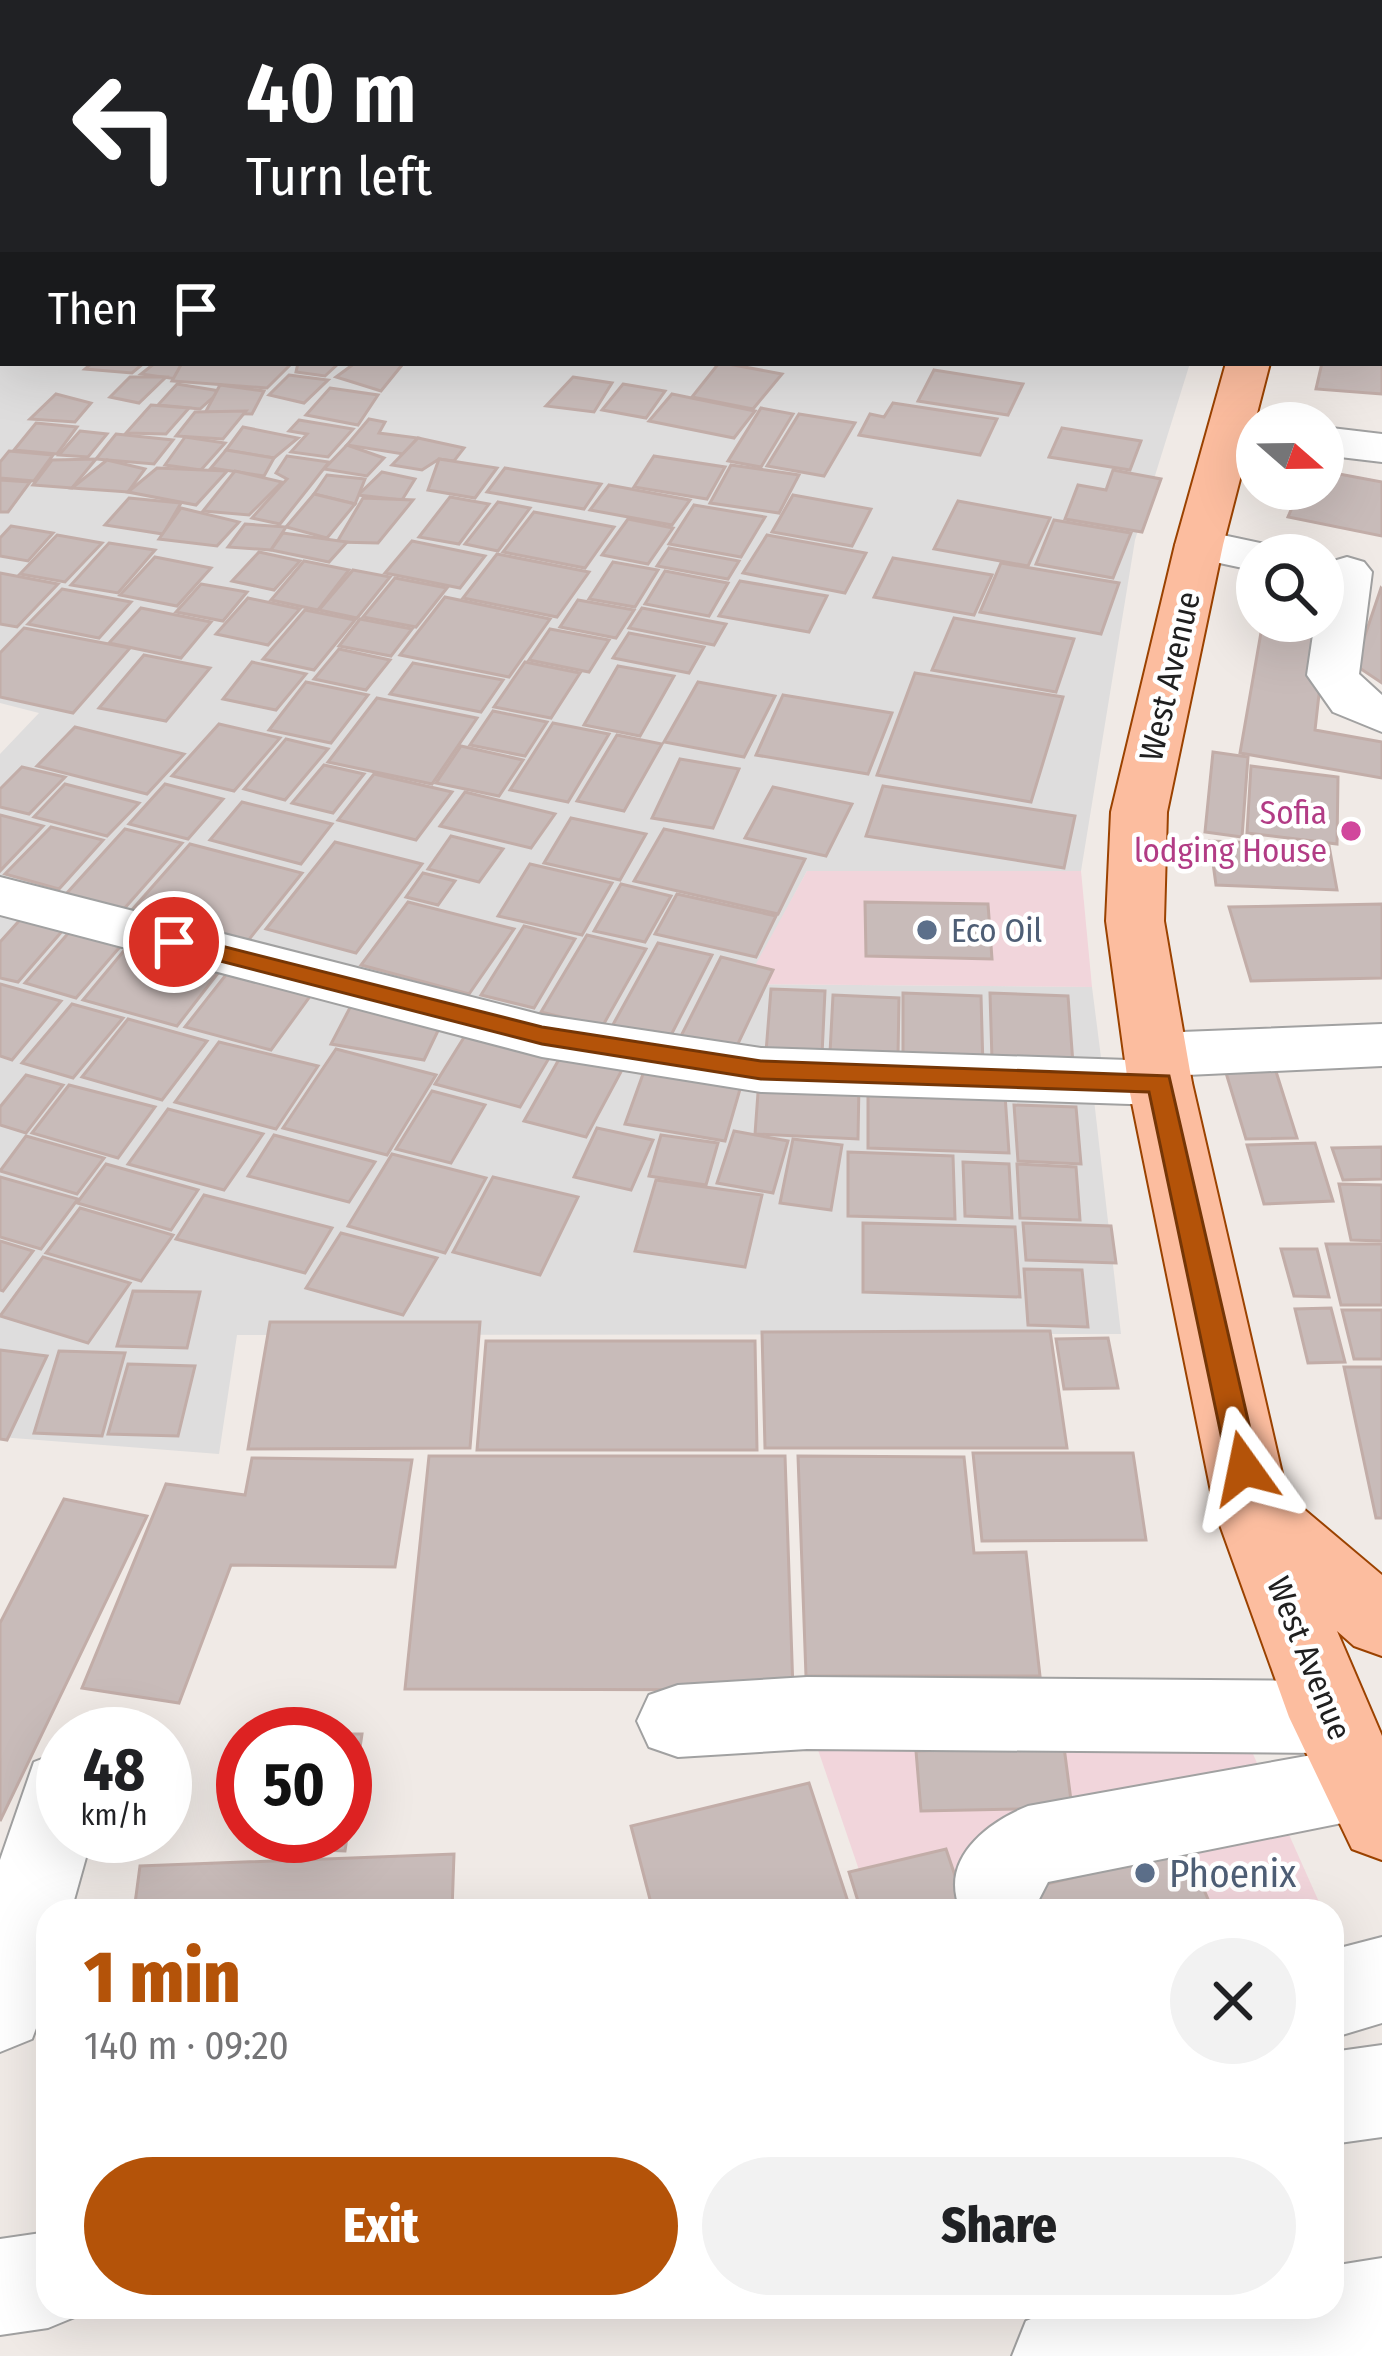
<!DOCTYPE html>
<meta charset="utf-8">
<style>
:root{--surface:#fff;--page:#f2f2f2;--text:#202124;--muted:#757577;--accent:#b45309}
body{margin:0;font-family:"Fira Sans Condensed",sans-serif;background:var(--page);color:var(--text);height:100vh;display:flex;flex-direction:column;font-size:45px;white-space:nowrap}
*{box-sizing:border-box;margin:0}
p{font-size:39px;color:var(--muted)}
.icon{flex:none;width:66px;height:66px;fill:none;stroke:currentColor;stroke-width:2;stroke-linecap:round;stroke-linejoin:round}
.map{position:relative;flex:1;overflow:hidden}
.sheet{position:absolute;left:36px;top:1899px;width:1308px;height:420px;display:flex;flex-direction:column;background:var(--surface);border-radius:36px;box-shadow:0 12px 48px #0002}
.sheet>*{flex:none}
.top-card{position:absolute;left:0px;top:0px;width:1383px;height:366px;box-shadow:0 12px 48px #0002;background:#202124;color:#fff;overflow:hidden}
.needle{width:78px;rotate:110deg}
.tools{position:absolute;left:1236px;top:402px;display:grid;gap:24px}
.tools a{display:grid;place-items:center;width:108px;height:108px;border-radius:50%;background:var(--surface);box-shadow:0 12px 48px #0002;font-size:60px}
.speed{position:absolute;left:36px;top:1707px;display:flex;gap:24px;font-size:60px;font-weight:700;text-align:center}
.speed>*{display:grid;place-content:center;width:156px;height:156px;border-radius:50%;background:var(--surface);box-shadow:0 12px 48px #0002;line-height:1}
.speed small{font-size:30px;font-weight:400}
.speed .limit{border:18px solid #d22;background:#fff;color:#111}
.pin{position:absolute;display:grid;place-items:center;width:102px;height:102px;color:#fff;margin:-51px;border:6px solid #fff;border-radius:50%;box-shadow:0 3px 12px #0007}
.me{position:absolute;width:132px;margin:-66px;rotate:348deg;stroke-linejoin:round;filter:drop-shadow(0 0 9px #0008)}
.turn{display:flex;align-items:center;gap:42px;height:252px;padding:0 48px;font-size:54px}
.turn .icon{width:156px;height:156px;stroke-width:2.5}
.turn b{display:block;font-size:84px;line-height:102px}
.then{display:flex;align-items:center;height:114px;padding:0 48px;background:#0003;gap:24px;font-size:45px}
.round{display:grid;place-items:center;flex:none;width:126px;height:126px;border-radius:63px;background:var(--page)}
.overview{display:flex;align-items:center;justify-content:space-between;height:204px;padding:0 48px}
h1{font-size:72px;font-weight:800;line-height:90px;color:var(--accent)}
.primary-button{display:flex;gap:24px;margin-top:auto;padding:24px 48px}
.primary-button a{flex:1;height:138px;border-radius:72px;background:var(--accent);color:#fff;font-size:48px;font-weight:800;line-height:138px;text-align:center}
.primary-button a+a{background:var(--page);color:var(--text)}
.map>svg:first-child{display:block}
.residential{fill:#dedddd}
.commercial{fill:#f1d5db}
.wetland{fill:#c3decb}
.building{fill:#c8bbb9;stroke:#c2ada8;stroke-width:3}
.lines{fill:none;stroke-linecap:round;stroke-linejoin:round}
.minor-casing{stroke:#a1a1a1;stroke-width:4}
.major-casing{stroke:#9b4200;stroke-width:4}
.minor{fill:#fff;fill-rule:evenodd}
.major{fill:#fcbd9f;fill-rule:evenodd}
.route{fill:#b45309;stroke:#753606;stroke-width:3}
.hotel-dot{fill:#d1479c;stroke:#fff;stroke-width:4.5}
.service-dot{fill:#5c6f8a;stroke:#fff;stroke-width:4.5}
.labels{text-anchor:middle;stroke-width:9;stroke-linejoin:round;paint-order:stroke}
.street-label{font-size:33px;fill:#202020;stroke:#fff}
.hotel-label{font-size:33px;fill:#b23c85;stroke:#fff;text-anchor:end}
.service-label{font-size:33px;fill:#4e5e75;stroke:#fff;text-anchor:start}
.near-service-label{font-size:39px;fill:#4e5e75;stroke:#fff;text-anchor:start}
</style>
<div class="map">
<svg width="1382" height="2356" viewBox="0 0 1382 2356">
<rect width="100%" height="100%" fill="#f0eae6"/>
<g class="residential">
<path d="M0,73L3,363H1190L1135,540L1081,871H807L747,984L1092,987L1103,1073L744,1059L466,1001L0,888V754L39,713L0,703Z"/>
<path d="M0,903L731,1085L1093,1091L1121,1334L237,1335L219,1454L0,1437Z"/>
</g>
<g class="commercial">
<path d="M807,871H1081L1092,987L745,984Z"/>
<path d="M1245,1736L1323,1911H873L815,1741Z"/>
</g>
<path class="wetland" d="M0,0H899L909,3H3V77Z"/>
<g class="building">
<path d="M1382,331V394L1316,389L1322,363H1380Z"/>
<path d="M92,363H144L132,373L85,369Z"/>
<path d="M155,363H191L177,379L141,374Z"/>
<path d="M182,363H292L267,388L172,381Z"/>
<path d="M298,363H339L325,376L296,372Z"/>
<path d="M355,363H388L402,365L381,391L336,377Z"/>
<path d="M719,363H723L782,374L753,409L692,397Z"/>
<path d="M934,370L1023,384L1008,415L918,401Z"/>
<path d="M289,375L328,380L304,403L269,395Z"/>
<path d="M130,377H166L139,403L110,397Z"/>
<path d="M573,377L612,383L594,412L546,406Z"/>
<path d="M177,384L220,391L200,409L158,405Z"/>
<path d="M623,384L665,391L646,418L602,410Z"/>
<path d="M220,385L264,391L252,414L205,413Z"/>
<path d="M330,388L378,395L358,425L306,415Z"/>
<path d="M56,394L91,403L75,422L30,419Z"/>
<path d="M672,394L755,411L734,438L649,421Z"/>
<path d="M893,403L997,419L980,455L859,435L870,414L884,417Z"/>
<path d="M151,405L189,408L166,434L126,433Z"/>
<path d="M761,408L793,414L761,467L728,461Z"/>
<path d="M246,411L223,439L176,436L195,412Z"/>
<path d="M799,414L855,423L824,476L767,466Z"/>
<path d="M369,419L385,422L379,433L418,438L403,454L347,445Z"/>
<path d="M299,420L353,429L328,457L291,452L307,434L289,431Z"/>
<path d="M36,423L77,427L57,454L14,450Z"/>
<path d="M243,427L298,438L274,458L226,450Z"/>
<path d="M1062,428L1141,441L1130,470L1049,457Z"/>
<path d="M80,431L107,434L88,457L59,455Z"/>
<path d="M116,434L173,440L154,464L96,459Z"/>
<path d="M185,437L225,443L201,470L165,465Z"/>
<path d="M418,438L464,448L454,461L439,459L422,470L392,465Z"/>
<path d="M347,445L384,458L367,476L324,469Z"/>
<path d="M226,450L274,458L264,476L211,468Z"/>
<path d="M9,451L53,455L34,481L0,478V462Z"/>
<path d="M287,456L329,462L280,524L252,518L287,479L276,473Z"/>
<path d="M654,456L725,467L707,499L634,487Z"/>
<path d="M96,459L72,488L33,485L52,460Z"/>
<path d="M439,459L497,468L475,498L428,490Z"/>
<path d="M107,460L145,469L128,492L72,488Z"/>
<path d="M731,465L799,475L779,513L710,503Z"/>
<path d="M157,468L227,471L196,505L128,492Z"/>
<path d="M505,468L601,484L584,509L487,492Z"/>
<path d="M1113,470L1161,479L1142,532L1065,519L1078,485L1106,490Z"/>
<path d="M235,471L282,482L249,515L203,511Z"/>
<path d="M1323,471L1382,482V536L1288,517L1300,489H1323Z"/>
<path d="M382,472L415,479L402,500L358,495Z"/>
<path d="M327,475L365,479L355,504L314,494Z"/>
<path d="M0,480L30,482L8,512H0Z"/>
<path d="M609,485L690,500L672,525L590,510Z"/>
<path d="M314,494L355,504L327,538L286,527Z"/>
<path d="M793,495L871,509L852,546L772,532Z"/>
<path d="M450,497L489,504L459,544L419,537Z"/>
<path d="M129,498L181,503L163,534L105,525Z"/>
<path d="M363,498L413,500L378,543L337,542Z"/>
<path d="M958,501L1050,518L1028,566L934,549Z"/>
<path d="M498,502L530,508L498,551L465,544Z"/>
<path d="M694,505L765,517L741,557L669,544Z"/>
<path d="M181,508L239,522L217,546L159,539Z"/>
<path d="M534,512L614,527L585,568L503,552Z"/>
<path d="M628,519L673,528L648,564L602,555Z"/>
<path d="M1054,520L1131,533L1113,578L1036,564Z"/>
<path d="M245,524L286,527L271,550L228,547Z"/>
<path d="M11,526L53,533L28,561L0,556V538Z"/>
<path d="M283,533L347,542L329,562L271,550Z"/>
<path d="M57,535L102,543L65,582L20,574Z"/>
<path d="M767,535L866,553L845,593L743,573Z"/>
<path d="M412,541L485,556L460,588L385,573Z"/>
<path d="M109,543L155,550L118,593L71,585Z"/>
<path d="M669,548L739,561L728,579L657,566Z"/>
<path d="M259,552L300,561L274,590L232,581Z"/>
<path d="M497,554L589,572L557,617L463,598Z"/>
<path d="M155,557L211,568L177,606L120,595Z"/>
<path d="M893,558L992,575L974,615L874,597Z"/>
<path d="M304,561L349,570L318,610L271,600Z"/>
<path d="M613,562L658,570L635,607L589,599Z"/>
<path d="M1001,563L1119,583L1101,634L980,612Z"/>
<path d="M353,570L390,577L357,618L319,610Z"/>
<path d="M665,571L728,583L709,616L645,604Z"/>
<path d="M0,573L58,584L17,627L0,624Z"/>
<path d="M1323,577L1332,578L1315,730L1382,742V778L1240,753L1263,621H1323Z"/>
<path d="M395,578L447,588L416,627L363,617Z"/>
<path d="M740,581L827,596L809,632L719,616Z"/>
<path d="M201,584L247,592L223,621L176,612Z"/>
<path d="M1381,588L1382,589V683L1355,665Z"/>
<path d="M62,589L131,602L99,638L28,624Z"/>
<path d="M445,597L550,619L509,677L400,655Z"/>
<path d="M248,598L300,609L268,645L216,634Z"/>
<path d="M578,600L634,610L616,638L560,627Z"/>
<path d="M141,608L211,622L181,658L109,643Z"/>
<path d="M642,608L726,624L714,645L629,628Z"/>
<path d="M305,610L355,620L314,670L263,659Z"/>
<path d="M954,618L1074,639L1056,692L932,670Z"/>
<path d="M360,619L412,629L391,656L339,646Z"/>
<path d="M24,628L130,648L73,713L0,697V653Z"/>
<path d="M550,629L609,640L589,672L529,660Z"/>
<path d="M629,633L704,647L689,673L613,658Z"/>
<path d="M339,649L390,660L366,690L314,679Z"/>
<path d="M144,655L210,668L166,721L99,708Z"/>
<path d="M252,662L306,674L276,710L223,699Z"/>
<path d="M525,662L580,673L551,718L494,707Z"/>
<path d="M413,663L503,680L481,712L390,694Z"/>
<path d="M618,666L674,676L640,736L584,725Z"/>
<path d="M915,673L1063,697L1031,802L877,775Z"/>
<path d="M306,682L368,695L331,743L269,730Z"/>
<path d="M698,682L775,696L744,757L664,742Z"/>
<path d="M783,695L892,713L868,774L756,755Z"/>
<path d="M377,698L477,718L432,784L328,762Z"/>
<path d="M493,711L547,722L525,756L470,745Z"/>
<path d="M553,723L609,734L568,802L510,790Z"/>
<path d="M219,724L280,738L234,791L172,776Z"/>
<path d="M75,727L184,754L147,794L37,766Z"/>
<path d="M617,735L662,744L624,811L577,801Z"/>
<path d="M286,739L328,749L285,800L244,789Z"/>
<path d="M461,746L523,760L499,796L436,783Z"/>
<path d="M1213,752L1248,757L1242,837L1205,832Z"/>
<path d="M680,759L739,769L713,828L652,818Z"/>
<path d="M324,765L364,774L333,813L292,803Z"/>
<path d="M1251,766L1338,777L1337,844L1247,833Z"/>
<path d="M22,767L65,777L29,814L0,807V789Z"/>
<path d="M374,774L452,792L416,840L338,820Z"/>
<path d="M65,784L139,803L107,836L34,817Z"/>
<path d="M165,784L223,799L188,839L129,824Z"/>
<path d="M883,786L1075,816L1064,868L866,836Z"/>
<path d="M773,787L852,804L826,856L745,838Z"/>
<path d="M465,792L555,814L531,848L440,826Z"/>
<path d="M242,802L332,824L301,864L210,840Z"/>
<path d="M0,815L43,826L0,871Z"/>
<path d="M571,818L646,834L620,880L544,863Z"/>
<path d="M51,827L103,840L59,889L5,874Z"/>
<path d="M125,829L182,843L123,910L66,894Z"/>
<path d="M664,829L805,859L778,914L634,881Z"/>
<path d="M451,836L503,849L479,882L428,869Z"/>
<path d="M1210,841L1329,846L1337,890L1216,885Z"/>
<path d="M335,842L422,864L356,953L266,929Z"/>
<path d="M190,844L302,873L247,942L131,911Z"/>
<path d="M530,864L612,883L582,935L498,916Z"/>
<path d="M423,873L455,881L438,905L406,897Z"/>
<path d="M621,884L671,896L645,942L594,931Z"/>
<path d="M677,894L776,916L756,957L655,934Z"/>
<path d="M408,902L514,929L469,994L361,965Z"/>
<path d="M865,902L988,904L992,959L866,956Z"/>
<path d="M1382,904V978L1251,981L1229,907Z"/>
<path d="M28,911L70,922L18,982L0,978V942Z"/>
<path d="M78,922L130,935L76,998L25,983Z"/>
<path d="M524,926L575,939L534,1008L481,995Z"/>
<path d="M137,935L229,959L177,1026L83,1000Z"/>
<path d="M587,935L646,949L602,1027L541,1012Z"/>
<path d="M658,943L712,955L667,1043L610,1030Z"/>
<path d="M721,957L773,970L734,1052L679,1040Z"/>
<path d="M236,962L319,984L271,1050L185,1027Z"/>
<path d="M0,984L61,1001L12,1060L0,1056Z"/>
<path d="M771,989L825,991L822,1055L766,1052Z"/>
<path d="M903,993L981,996L983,1067L903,1063Z"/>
<path d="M990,993L1068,996L1073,1064L992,1060Z"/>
<path d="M833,995L899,998L898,1056L830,1053Z"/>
<path d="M354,1000L445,1016L424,1060L331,1044Z"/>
<path d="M72,1004L123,1018L73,1078L22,1063Z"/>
<path d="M128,1019L207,1041L162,1100L82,1077Z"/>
<path d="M468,1031L552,1053L520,1107L435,1084Z"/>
<path d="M219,1042L318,1066L276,1129L175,1102Z"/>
<path d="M336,1049L436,1075L387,1155L283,1128Z"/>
<path d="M562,1054L623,1068L586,1137L524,1121Z"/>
<path d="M1273,1062L1297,1138L1246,1139L1223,1063Z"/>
<path d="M647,1063L743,1079L725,1141L625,1124Z"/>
<path d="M26,1075L63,1085L26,1133L0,1125V1107Z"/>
<path d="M759,1079L859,1083L858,1139L755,1134Z"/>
<path d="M69,1085L155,1107L118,1158L32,1133Z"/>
<path d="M868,1090L1005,1095L1009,1153L868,1148Z"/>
<path d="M432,1091L485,1105L451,1163L396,1149Z"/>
<path d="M1014,1105L1076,1107L1081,1164L1018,1161Z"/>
<path d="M168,1109L263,1134L224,1190L128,1164Z"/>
<path d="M597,1128L653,1140L631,1190L574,1177Z"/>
<path d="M734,1131L788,1141L773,1193L717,1183Z"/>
<path d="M274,1135L375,1162L349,1202L248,1176Z"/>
<path d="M661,1135L718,1143L706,1185L649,1176Z"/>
<path d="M26,1136L104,1158L77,1194L0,1171Z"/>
<path d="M793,1139L842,1145L831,1210L780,1203Z"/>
<path d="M1315,1143L1333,1201L1264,1204L1247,1145Z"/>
<path d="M1382,1147V1179L1343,1180L1332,1148Z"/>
<path d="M848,1152L953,1156L955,1219L848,1216Z"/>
<path d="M392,1154L486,1178L445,1253L348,1226Z"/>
<path d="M963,1162L1009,1164L1012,1218L965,1216Z"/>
<path d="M106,1164L198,1190L171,1230L77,1203Z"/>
<path d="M1017,1164L1076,1167L1080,1220L1020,1218Z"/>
<path d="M0,1177L78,1199L41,1249L0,1237Z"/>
<path d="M493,1177L578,1197L540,1275L453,1252Z"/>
<path d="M656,1180L762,1195L745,1267L635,1251Z"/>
<path d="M1339,1184L1382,1185V1241L1351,1240Z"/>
<path d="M204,1195L332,1228L305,1273L176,1239Z"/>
<path d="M80,1208L173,1235L141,1281L46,1253Z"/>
<path d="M863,1223L1015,1227L1020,1297L863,1292Z"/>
<path d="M1023,1223L1111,1226L1116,1263L1026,1260Z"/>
<path d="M341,1233L437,1258L403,1315L306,1288Z"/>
<path d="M0,1241L33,1251L3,1291L0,1290Z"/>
<path d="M1326,1244H1382V1305H1341Z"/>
<path d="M1281,1249H1317L1329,1297L1294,1296Z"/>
<path d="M43,1257L130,1283L88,1343L0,1316Z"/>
<path d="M1024,1269L1082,1270L1088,1327L1028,1325Z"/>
<path d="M133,1291L200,1292L187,1348L117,1346Z"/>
<path d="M1331,1308L1345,1362L1308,1363L1295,1309Z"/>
<path d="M1342,1310H1382V1359H1354Z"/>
<path d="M270,1322H480L470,1448L248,1449Z"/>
<path d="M1050,1331L1067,1448H765L762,1332Z"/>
<path d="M1108,1338L1118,1388L1064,1389L1056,1339Z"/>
<path d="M486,1341H755L757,1450H477Z"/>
<path d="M0,1350L47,1356L7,1440L0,1439Z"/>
<path d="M59,1351L125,1353L102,1436L34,1433Z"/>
<path d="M128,1364L195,1366L178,1436L108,1434Z"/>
<path d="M1344,1367H1382V1518H1376Z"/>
<path d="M973,1453H1133L1146,1540L982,1541Z"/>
<path d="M429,1456H785L793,1690L405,1689Z"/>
<path d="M798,1456L964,1457L974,1553L1026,1552L1040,1676H806Z"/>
<path d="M252,1458L412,1460L395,1567L231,1565L179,1703L82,1688L166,1484L245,1495Z"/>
<path d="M64,1499L147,1516L0,1821V1623Z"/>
<path d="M345,1734H362L345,1851L268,1848L270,1836H345Z"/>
<path d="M1064,1747L1072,1808L921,1811L916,1751Z"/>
<path d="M809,1783L851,1911H653L631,1826Z"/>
<path d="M946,1849L967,1911H861L849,1872Z"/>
<path d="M1187,1850L1213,1911H975L997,1896Z"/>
<path d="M454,1854L452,1911H134L140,1866Z"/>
</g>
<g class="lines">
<g class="minor-casing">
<g id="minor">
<rect x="1380" y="278" width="2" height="24"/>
<path d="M1323,427L1382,434V462L1323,455Z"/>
<path d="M1199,530L1274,546L1281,555H1257V571L1182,555L1175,545L1182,535Z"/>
<path d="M1347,557L1364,562L1372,572L1359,674L1382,695V732L1333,712L1307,675L1315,621H1323V571L1330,562Z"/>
<path d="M0,877L542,1015L761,1048L1128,1060L1134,1040L1156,1033L1382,1024V1066L1187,1075L1192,1083L1182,1099L1160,1105L761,1092L542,1057L0,915Z"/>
<path d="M807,1677L1330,1681L1359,1691L1371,1717L1359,1743L1337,1751L1364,1746L1382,1753V1815L1048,1882L1033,1911H961C938,1860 986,1823 1028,1806L1323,1753L807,1749L678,1757L649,1747L637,1721L649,1695L678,1685Z"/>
<path d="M63,1751V1836H92L71,1911H48V1996L32,2039L0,2052V1860L34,1762Z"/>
<path d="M1382,1937V2023L1332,2038V1950Z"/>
<path d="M1382,2045V2137L1332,2144V2052Z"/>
<path d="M48,2232V2307H85L82,2314L48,2328L0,2335V2239Z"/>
<path d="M1382,2258V2356H1012L1026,2321L1060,2307H1332V2266Z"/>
</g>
</g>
<g class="major-casing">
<g id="major">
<path d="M1321,0H1355L1320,3Z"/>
<path d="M1226,363H1270L1223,545L1167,812L1164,921L1192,1083L1287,1495L1382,1575V1656L1354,1646L1337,1631L1382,1736V1860L1352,1849L1289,1717L1215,1511L1128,1083L1106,921L1111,812L1175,545Z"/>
</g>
</g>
<use href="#minor" class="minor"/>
<use href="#major" class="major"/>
</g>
<path class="route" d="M174,934L542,1027L761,1061L1169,1076L1259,1468L1244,1481L1228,1468L1149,1092L761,1079L542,1044L166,947V936Z"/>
<circle class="hotel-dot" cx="1351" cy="831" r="12"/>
<g class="service-dot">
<circle cx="927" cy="930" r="12"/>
<circle cx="1145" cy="1873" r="12"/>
</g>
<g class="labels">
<g class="street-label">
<text transform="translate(1169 676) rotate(-77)" y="12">West Avenue</text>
<text transform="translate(1310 1658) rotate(68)" y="12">West Avenue</text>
</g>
<g class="hotel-label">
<text x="1327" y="824">Sofia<tspan x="1327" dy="38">lodging House</tspan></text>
</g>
<g class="service-label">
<text x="951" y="942">Eco Oil</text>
</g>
<g class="near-service-label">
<text x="1169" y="1887">Phoenix</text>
</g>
</g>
</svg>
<div class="tools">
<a><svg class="needle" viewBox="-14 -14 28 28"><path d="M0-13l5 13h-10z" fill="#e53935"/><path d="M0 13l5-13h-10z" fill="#757577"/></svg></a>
<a><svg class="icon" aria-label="search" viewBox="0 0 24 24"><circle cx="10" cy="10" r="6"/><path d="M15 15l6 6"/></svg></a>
</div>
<div class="speed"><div>48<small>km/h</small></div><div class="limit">50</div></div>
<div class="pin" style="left:174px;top:942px;background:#d93025"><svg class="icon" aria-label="arrive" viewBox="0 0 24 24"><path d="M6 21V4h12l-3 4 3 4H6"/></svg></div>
<svg class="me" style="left:1244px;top:1468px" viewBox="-20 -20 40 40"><path d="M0-17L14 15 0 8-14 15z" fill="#b45309" stroke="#fff" stroke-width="4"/></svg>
<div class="top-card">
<div class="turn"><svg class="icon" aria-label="left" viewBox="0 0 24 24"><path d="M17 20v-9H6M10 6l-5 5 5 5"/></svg><div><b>40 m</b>Turn left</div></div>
<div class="then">Then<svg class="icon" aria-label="arrive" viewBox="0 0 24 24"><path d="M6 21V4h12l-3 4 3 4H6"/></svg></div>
</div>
<section class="sheet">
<div class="overview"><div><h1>1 min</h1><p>140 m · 09:20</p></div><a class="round"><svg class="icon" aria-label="close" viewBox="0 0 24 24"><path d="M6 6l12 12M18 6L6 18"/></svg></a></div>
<div class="primary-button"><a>Exit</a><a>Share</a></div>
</section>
</div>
